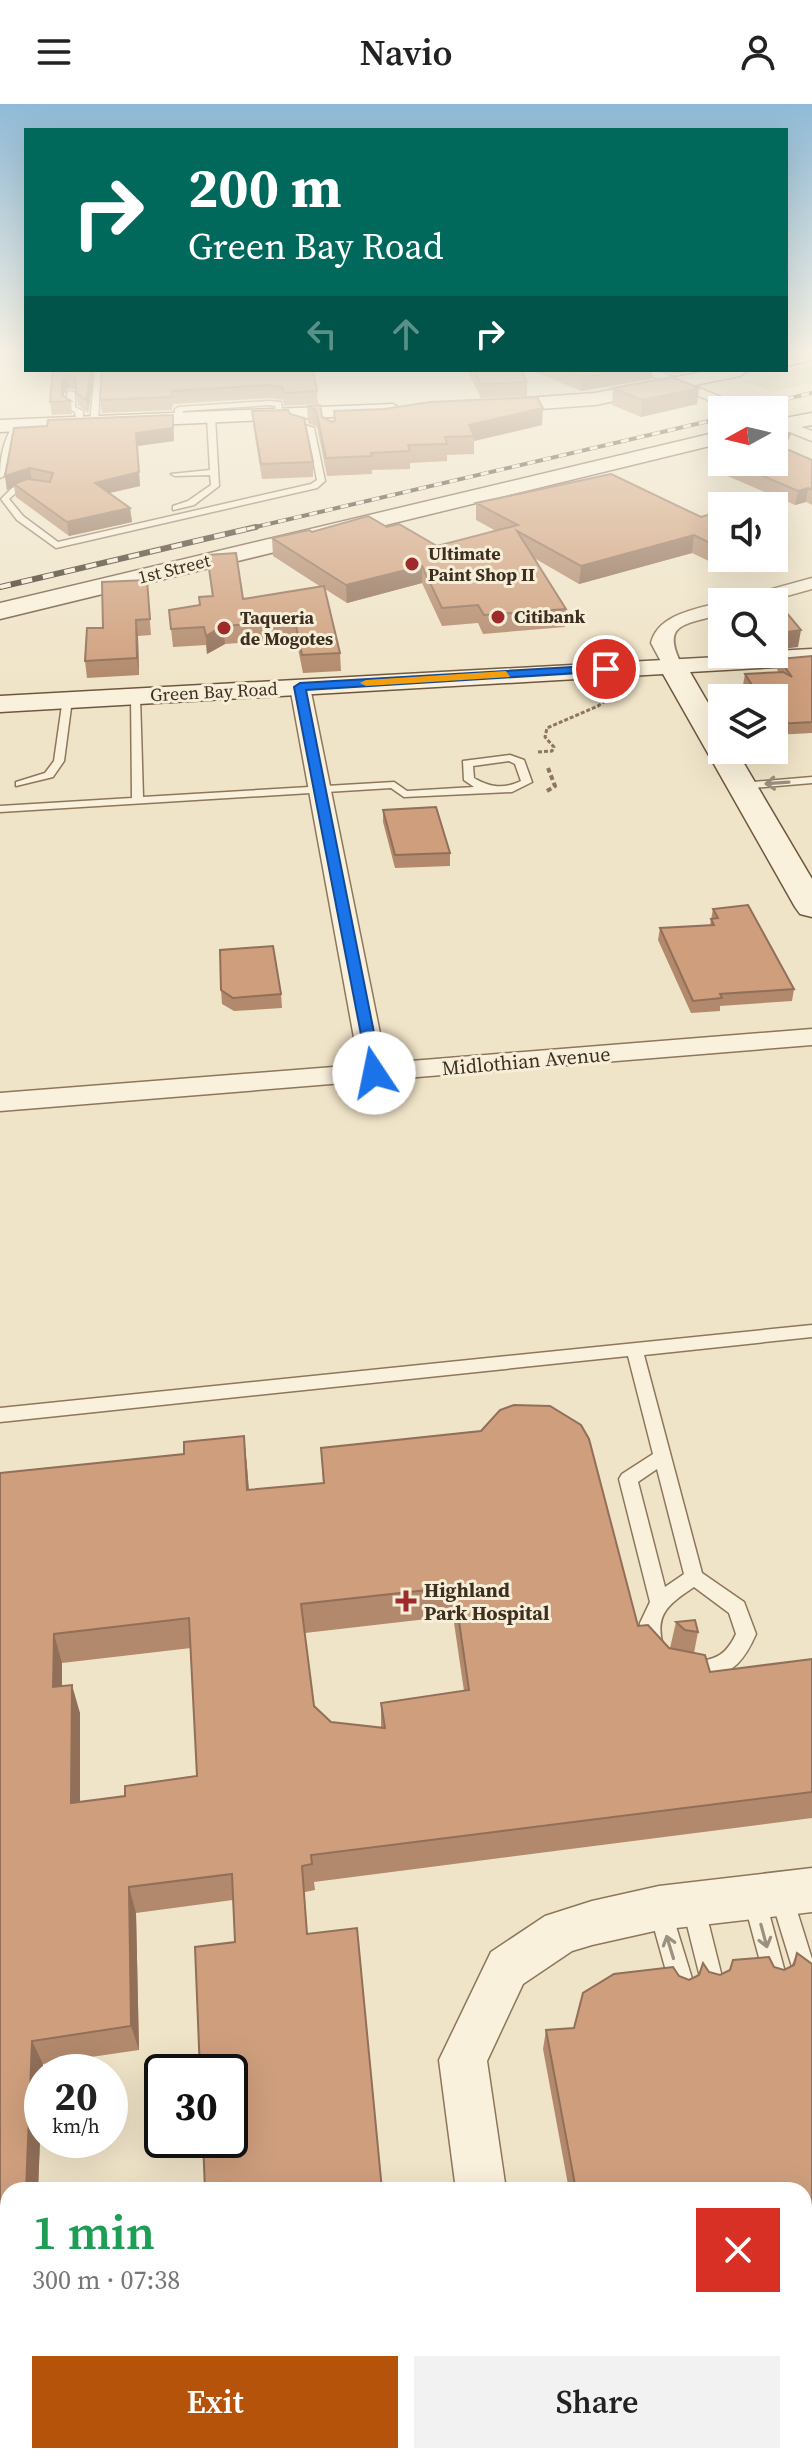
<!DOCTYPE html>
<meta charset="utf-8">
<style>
:root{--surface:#fff;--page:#f2f2f2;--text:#222;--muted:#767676;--accent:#b45309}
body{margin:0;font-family:"Source Serif 4",serif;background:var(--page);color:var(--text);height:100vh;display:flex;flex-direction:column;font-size:30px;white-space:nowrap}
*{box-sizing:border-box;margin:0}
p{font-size:26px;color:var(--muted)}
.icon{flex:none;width:44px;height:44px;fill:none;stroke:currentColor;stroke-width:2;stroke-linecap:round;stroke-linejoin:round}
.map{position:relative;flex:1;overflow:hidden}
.details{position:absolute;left:0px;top:2078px;width:812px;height:282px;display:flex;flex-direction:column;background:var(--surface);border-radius:24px 24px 0 0;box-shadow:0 8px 32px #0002}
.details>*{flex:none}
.top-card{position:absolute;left:24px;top:24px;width:764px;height:244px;border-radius:0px;box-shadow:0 8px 32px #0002;background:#00695c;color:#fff;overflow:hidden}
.needle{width:52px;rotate:262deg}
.fabs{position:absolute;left:708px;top:292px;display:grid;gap:16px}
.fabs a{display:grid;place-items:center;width:80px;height:80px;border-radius:0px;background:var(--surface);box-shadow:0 8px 32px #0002;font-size:40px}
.speed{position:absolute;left:24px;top:1950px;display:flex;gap:16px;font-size:40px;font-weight:700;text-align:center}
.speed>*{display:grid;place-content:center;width:104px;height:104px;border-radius:50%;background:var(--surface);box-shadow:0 8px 32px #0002;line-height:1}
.speed small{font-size:20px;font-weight:400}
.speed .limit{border:4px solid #111;border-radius:12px;background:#fff;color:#111}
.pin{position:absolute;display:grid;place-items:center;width:68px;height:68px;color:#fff;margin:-34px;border:4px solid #fff;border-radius:50%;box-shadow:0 2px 8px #0007}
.me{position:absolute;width:88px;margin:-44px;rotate:349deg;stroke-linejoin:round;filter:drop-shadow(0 0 6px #0008)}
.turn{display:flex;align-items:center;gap:28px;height:168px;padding:0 32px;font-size:36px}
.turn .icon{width:104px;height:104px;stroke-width:2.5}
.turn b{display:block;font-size:56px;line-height:68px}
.lanes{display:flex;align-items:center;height:76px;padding:0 32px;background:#0003;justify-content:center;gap:40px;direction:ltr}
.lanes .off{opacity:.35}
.round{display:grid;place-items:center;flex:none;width:84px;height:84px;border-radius:0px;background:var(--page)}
.overview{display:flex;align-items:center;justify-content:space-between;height:136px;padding:0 32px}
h1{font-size:48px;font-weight:600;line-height:60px;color:#1e9e55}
.action{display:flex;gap:16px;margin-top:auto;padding:16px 32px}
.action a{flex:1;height:92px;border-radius:0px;background:var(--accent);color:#fff;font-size:32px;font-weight:600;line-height:92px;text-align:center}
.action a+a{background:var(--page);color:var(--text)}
header{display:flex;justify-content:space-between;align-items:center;height:104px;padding:0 32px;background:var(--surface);font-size:36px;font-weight:600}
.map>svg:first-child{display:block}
.green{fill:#c9cf9b}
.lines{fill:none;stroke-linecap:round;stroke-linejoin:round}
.lane-casing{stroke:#8d765c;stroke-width:3}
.street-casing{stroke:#8d765c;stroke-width:3}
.secondary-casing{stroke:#6f573f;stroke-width:3}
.path-far1{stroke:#8d765c;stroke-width:3;stroke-dasharray:4 2;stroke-linecap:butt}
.path{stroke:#8d765c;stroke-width:4;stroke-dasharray:5 3;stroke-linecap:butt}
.lane{fill:#faf1dc;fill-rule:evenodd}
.street{fill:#faf1dc;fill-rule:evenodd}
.secondary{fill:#faf1dc;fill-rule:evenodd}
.rail-far1-casing{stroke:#3d2e20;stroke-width:4}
.rail-casing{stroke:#3d2e20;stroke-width:6}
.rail-far1{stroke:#f7eed8;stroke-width:3;stroke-dasharray:8;stroke-linecap:butt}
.rail{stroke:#f7eed8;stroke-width:4;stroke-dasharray:11;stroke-linecap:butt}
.wall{fill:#b2896c;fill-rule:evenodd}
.shaded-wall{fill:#916f58}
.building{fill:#cf9f7d;stroke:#916f58;stroke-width:2;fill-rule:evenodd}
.oneway{stroke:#9c907e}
.route{fill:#1a73e8;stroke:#114b97;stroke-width:2}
.slow{fill:#f59e0b}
.poi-dot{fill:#9e2a2b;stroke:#f7eed8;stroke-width:3}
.labels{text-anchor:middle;stroke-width:6;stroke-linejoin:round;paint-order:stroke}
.far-poi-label{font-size:18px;font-weight:bold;fill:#3d2e20;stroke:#f7eed8;text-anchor:start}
.far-street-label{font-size:18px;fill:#3d2e20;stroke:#f7eed8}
.street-label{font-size:20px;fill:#3d2e20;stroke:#f7eed8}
.poi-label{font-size:20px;font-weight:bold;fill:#3d2e20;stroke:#f7eed8;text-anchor:start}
</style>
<header><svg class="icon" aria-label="menu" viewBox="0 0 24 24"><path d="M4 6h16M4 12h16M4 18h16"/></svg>Navio<svg class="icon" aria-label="person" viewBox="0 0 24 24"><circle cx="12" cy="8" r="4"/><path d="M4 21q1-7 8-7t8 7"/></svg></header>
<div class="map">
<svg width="812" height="2359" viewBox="0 0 812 2359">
<rect width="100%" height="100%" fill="#f0e4c8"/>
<path class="green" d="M812,261V279L773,288L744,277Z"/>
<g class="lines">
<g class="lane-casing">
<g id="lane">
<path d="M95,266H101L98,318L94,320L90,318Z"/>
<path d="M71,287L75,289V303L83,307V320H77L75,308L67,304V289Z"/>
<path d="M269,297L281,298L283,313H277L275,302L269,301L183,307L182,317L175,315V305L179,303Z"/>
<path d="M211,311L215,313L219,382L194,401L173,406V402L188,397L211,381L210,371L175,372L171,370L210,366L207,313Z"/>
<path d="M294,317L314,324L325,377L317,384L56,444L17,416L1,395L13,383L39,380V384L18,387L9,395L23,412L58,438L311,380L317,376L307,325L291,321Z"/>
<path d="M14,319L21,321L12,337L4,372L0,374C0,353 3,338 14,319Z"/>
<path d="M131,590L140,592L143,693L394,678L407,687L474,683L464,676L463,657L510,651L524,656L532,678L512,688L404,693L391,684L0,708V702L132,694ZM509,657L515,660L521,677C504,685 491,684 474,674L473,662Z"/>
<path d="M63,594L72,596L64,657L53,673L16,682V678L45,669L54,657Z"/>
<path d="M812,673V679L742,685L736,682L742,679Z"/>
<path d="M812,1221V1233L644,1251L702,1469L744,1498L756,1530C745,1555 734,1569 707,1575C698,1577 691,1578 682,1575L679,1569L682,1563C708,1553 722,1560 736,1530L729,1509L694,1483C669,1500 654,1510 663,1542L660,1548L653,1551L646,1548L640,1530V1519L650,1498L619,1375L622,1370L653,1350L628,1252L0,1318V1304ZM657,1365L684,1470L665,1483L638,1378Z"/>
<path d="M781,1780L789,1783L792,1791L812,1855V1874L804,1877L796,1874L793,1866L770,1791L773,1783Z"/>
<path d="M754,1783L762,1786L765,1794L786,1872L783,1880L775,1883L767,1880L764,1872L743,1794L746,1786Z"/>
<path d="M693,1790L701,1793L704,1801L723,1877L720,1885L712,1888L704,1885L701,1877L682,1801L685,1793Z"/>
<path d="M660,1795L668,1798L671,1806L694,1881L690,1889L682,1893L674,1889L670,1881L649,1806L652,1798Z"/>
</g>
</g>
<g class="street-casing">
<g id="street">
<path d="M637,266H656L752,306H732Z"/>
<path d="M774,313L812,327V337L774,322Z"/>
<path d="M812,474V485L765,498H736L739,494Z"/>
<path d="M722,498V510C686,521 660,518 682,561L679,565H665L651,539C658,510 697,505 722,498Z"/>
<path d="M300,577L310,583L386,959L812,925V941L0,1007V989L359,961L290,583Z"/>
<path d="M812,1764V1808L659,1826L592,1841L572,1847L523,1880L487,1957L506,2086H456L439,1956L491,1848L545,1812L592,1797L659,1782Z"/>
<path d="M382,2352H440L437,2359H379Z"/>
</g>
</g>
<g class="secondary-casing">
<g id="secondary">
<path d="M812,245V256L786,262V250Z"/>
<path d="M712,266H749L740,272L595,301L482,309L472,303L482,297L595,289Z"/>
<path d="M393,300L403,306L400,310L0,328V316Z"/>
<path d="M812,309V321L774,328V316Z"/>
<path d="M722,327V339L0,515V499Z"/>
<path d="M812,545V561L690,568L722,623V646H736L812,775V813L800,810L795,803L663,570L0,608V592L774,550V547Z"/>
</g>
</g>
<path class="path-far1" d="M538,648L552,647L554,643L545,633L547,624L598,602L605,597L603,590"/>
<path class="path" d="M547,687L555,682L548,664"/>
<use href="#lane" class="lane"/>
<use href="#street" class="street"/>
<use href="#secondary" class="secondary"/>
<g class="rail-far1-casing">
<g id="rail-far1">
<path d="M739,306L812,289"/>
<path d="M247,425L722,314"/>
</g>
</g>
<g class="rail-casing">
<path id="rail" d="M0,483L256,423"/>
</g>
<use href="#rail-far1" class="rail-far1"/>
<use href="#rail" class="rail"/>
</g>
<g class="wall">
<path d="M53,266H95L88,309L78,301L76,286L70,284L64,289V292L71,297L72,310L52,311L50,298Z"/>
<path d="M313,266L317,287L318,300L284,302L283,296L269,294L173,300L172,306L102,309L100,296Z"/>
<path d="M467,266H521L527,278V292L481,294Z"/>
<path d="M531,266H652L651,275L581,287Z"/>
<path d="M663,266H699L674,270Z"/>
<path d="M613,284L697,300L641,313L612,301Z"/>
<path d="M320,301L322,313L332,318L334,316V307L542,321L474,337V350L447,351V357L410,359V365L372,366V370L327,372L317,323L308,319L307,302Z"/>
<path d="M252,307L313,358V373L262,375L253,321Z"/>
<path d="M14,324L174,337L137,342L140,382L109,389L130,404L132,418L69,432L16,393L14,383L7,386L5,372Z"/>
<path d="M787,345L812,356V401L806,398L795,401L709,364L711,350L722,347V358H774Z"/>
<path d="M476,399L701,413L718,408L722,454L715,460L692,449L579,480L534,454L566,505L565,523L483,530L478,519L442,522L422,479L347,499L325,485L340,549L341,567L303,569L296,535L225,540L207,550L206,541L173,543L169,506L199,501V493L212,492L207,451L243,495L321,483L273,452L272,434L312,428L387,423L437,442L496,427L476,416Z"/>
<path d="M148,492L151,531L138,532L139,571L87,574L85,557L103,524Z"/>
<path d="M812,552V629L775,631L774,594H751L743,581L745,570L779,568L777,566L779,555Z"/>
<path d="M383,706L450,749V762L395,764L383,718Z"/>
<path d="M713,805L794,885L792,897L720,902V907L691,909L658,836L660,824L710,821Z"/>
<path d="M221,886L281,890L282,904L234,907L222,900Z"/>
<path d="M244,1332L249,1386L323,1379L321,1344L638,1522L670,1544L676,1518L698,1528L694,1549L710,1568L812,1555V1714L314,1778L315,1786L305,1788L235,1838L233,1796L136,1809L139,1946L43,1960L38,2086H8V2311L0,2313V1369L184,1350ZM453,1512L464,1587L381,1599V1624L331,1618L314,1602L305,1529ZM191,1544L197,1672L125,1692L80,1698V1609L62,1582V1559Z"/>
<path d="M797,1849L812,1860V2359H620L619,2352H804V2086H569L543,1945L546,1926L574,1924L679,1872L689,1876L709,1868L720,1871L729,1867L733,1856L784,1866L791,1863Z"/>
</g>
<g class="shaded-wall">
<path d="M91,266H95L88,309L86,296Z"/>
<path d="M624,266H652L651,275L581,287L582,273Z"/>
<path d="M675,266H699L674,270Z"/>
<path d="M68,272L70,284L64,289V297L62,291V276Z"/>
<path d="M699,284L697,300L641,313L642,296Z"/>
<path d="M543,304L542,321L474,337V332L469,321Z"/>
<path d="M173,311L174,337L137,342L140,382L96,392L95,379L136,329Z"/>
<path d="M30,364L32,377L14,380V383L7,386L5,372Z"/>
<path d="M808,384L806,398L795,401L798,387Z"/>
<path d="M130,404L132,418L69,432L67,418Z"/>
<path d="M694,431L692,449L579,480L581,462Z"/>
<path d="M722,441V454H737L715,460L718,443Z"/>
<path d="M422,462V479L347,499L346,481Z"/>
<path d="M136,516L138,532L139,571L137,554Z"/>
<path d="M223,522L225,540L207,550L206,532Z"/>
<path d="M801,526L798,543L774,546V530Z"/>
<path d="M244,1332L247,1362L251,1416L247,1386Z"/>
<path d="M54,1530L62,1559V1611L53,1583Z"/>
<path d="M72,1581L80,1609V1726L71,1699Z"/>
<path d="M129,1783L136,1809L139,1946L131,1922Z"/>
<path d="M32,1937L43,1960L38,2086H26Z"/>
</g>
<g class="building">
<path d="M53,266H91L86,296L76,288L75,274L68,272L62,276V291L71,297L50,298Z"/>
<path d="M102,266H313L317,287L284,289L282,283L268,281L172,287L171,293L100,296Z"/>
<path d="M474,266H521L527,278L481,280Z"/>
<path d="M565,266H624L582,273Z"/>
<path d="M672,273L699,284L642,296L613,284Z"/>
<path d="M537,293L543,304L469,321L474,332L445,333L447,340L408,341L410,347L371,349L372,352L326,354L316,306L307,302L320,301L322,313L332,318L335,316L334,307L384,305L430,298Z"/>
<path d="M288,306L290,310L304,314L313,358L261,360L252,307Z"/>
<path d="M173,311V324L136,329L139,368L95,379L130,404L67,418L14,380L27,375L50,378L53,369L30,364L5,372L14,324L47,322L48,316Z"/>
<path d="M790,330L784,344L812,356V386L808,384L798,387L730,358H774V334Z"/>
<path d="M722,347V355L711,350Z"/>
<path d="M611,370L701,413L718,408L722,410V441L718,443L694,431L581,462L517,427L566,505L484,511L478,501L442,504L422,462L346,481L272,434L309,426L312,428L368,412L387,423L399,420L437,442L518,421L476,399Z"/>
<path d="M236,449L243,495L324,482L340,549L302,551L295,517L223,522L206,532L204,523L171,525L169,506L200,501L199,493L213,492L207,451Z"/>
<path d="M147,476L150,515L136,516L137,554L85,557L87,524H103L102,478Z"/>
<path d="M774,508H786L801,526L774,530Z"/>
<path d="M812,552V618L777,620L774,615V594H760L745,570L783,568L792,573L779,555Z"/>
<path d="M436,703L450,749L395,751L383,706Z"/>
<path d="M748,801L794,885L720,890L722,894L693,897L660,824L714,821L711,815L718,814L713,805Z"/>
<path d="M273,842L281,890L233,894L221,886L220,846Z"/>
<path d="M514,1301L550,1302L581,1321L589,1335L638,1522L648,1521L669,1544L705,1551L710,1568L812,1555V1688L311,1751L312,1760L302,1762L307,1830L357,1824L382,2086H205L203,2036H230V1968H200L195,1843L235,1838L232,1770L129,1783L131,1922L32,1937L26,2086H8V2293L0,2295V1369L184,1350V1338L244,1332L247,1386L324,1379L321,1344L481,1327L500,1306ZM454,1483L469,1586L381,1599L385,1624L331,1618L314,1602L301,1500ZM189,1514L197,1672L125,1682V1692L71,1699L72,1581L53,1583L54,1530Z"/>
<path d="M695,1516L698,1528L685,1526L676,1518Z"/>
<path d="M797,1849L812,1860V2357L798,2359H628L627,2352H804V2086H576L546,1926L574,1924L583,1889L614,1870L673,1863L679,1872L689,1876L699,1871L703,1859L709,1868L720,1871L730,1866L733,1856L769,1853L774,1863L784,1866L794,1861Z"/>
</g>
<defs><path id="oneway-shaft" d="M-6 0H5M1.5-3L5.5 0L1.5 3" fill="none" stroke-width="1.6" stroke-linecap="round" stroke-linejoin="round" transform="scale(2)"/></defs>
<g class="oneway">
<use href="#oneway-shaft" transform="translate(777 679) rotate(176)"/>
<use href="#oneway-shaft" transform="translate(764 1832) rotate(75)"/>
<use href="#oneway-shaft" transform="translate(670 1843) rotate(-107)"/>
</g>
<linearGradient id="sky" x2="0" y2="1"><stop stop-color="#8fbad6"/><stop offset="0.43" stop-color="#f8f3e6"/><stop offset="1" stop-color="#f8f3e6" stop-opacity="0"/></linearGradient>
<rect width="812" height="576" fill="url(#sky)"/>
<path class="route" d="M606,561L610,567L306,586L382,969L369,972L294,583L300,579Z"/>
<path class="slow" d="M506,567L510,573L366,582L360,579L366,576Z"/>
<g class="poi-dot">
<circle cx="412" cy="460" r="8"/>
<circle cx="498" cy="513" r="8"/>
<circle cx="224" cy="524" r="8"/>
<path d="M402 1485h8v8h8v8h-8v8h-8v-8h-8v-8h8z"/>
</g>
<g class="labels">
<g class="far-poi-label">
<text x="428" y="456">Ultimate<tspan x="428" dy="21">Paint Shop II</tspan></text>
<text x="514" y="519">Citibank</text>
<text x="240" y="520">Taqueria<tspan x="240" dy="21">de Mogotes</tspan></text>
</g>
<g class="far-street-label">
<text transform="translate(174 465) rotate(-14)" y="6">1st Street</text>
<text transform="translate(214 588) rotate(-3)" y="6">Green Bay Road</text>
</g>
<g class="street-label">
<text transform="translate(526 957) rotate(-5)" y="7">Midlothian Avenue</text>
</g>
<g class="poi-label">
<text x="424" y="1493">Highland<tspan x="424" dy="23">Park Hospital</tspan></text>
</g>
</g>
</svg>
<div class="fabs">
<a><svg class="needle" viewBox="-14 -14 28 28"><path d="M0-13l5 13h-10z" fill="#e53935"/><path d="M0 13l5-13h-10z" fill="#767676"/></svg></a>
<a><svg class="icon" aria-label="sound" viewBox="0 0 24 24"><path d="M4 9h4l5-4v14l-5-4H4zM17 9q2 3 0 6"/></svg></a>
<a><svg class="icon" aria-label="search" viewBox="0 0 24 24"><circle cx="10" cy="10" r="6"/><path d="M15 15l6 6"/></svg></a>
<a><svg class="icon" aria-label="layers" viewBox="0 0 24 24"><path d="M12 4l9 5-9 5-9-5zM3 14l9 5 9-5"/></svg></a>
</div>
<div class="speed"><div>20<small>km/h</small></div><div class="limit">30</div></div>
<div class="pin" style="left:606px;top:565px;background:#d93025"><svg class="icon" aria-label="arrive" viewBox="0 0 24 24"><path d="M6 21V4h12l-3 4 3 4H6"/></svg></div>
<svg class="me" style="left:374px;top:969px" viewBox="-20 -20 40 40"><circle r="19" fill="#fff"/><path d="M0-13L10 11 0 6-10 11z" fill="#1a73e8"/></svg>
<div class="top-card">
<div class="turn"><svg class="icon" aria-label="right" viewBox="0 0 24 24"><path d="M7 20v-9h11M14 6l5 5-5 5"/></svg><div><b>200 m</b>Green Bay Road</div></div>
<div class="lanes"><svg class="icon off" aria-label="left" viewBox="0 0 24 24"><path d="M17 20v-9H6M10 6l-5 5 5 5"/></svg><svg class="icon off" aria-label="ahead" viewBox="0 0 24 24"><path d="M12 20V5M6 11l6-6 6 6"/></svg><svg class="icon" aria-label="right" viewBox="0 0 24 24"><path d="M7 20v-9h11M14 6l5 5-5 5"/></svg></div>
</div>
<section class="details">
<div class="overview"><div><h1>1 min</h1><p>300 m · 07:38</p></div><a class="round" style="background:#d93025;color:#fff"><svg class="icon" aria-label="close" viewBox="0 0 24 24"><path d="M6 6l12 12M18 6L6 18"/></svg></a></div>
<div class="action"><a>Exit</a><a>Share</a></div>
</section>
</div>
